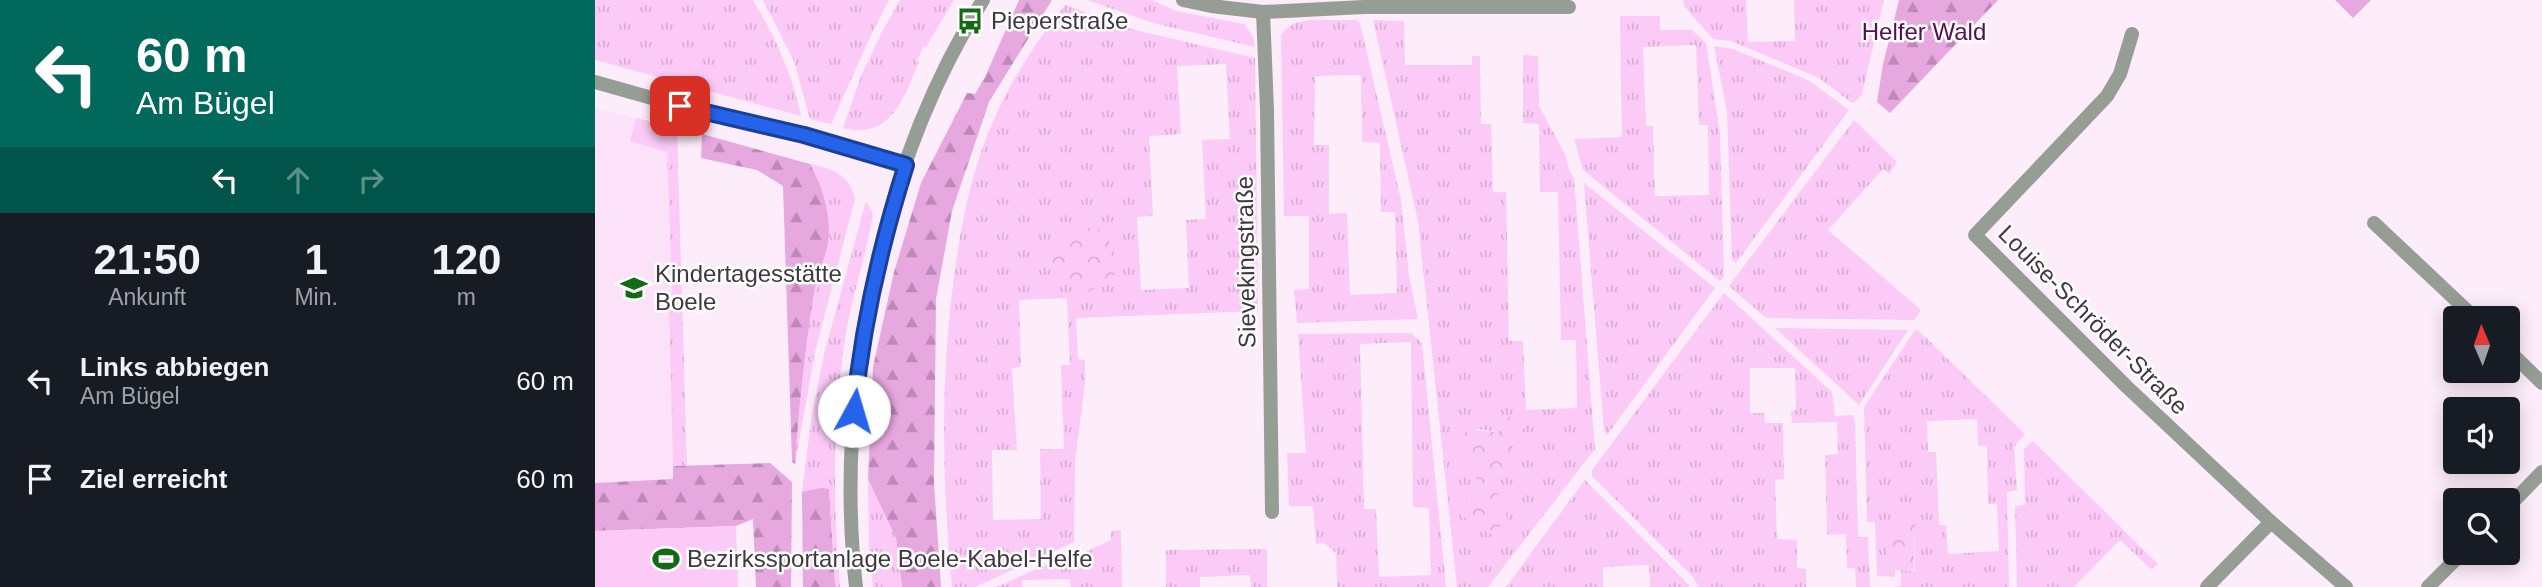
<!DOCTYPE html>
<html lang="de">
<meta charset="utf-8">
<style>
:root{--surface:#171b24;--page:#242831;--text:#f1f3f6;--muted:#9ea1a6}
body{margin:0;font-family:Arial,sans-serif;background:var(--page);color:var(--text);height:100vh;display:flex;flex-direction:column;font-size:26px;white-space:nowrap}
*{box-sizing:border-box;margin:0}
p{font-size:23px;color:var(--muted)}
.icon{flex:none;width:38px;height:38px;fill:none;stroke:currentColor;stroke-width:2;stroke-linecap:round;stroke-linejoin:round}
.map{position:relative;flex:1;overflow:hidden}
.drawer{display:flex;flex-direction:column;background:var(--surface);width:595px}
.drawer>*{flex:none}
.banner{background:#00695c;color:#fff;overflow:hidden}
.needle{width:46px;rotate:358deg}
.buttons{position:absolute;left:1848px;top:306px;display:grid;gap:14px}
.buttons a{display:grid;place-items:center;width:77px;height:77px;border-radius:7px;background:var(--surface);box-shadow:0 4px 18px #0003;font-size:35px}
.pin{position:absolute;display:grid;place-items:center;width:60px;height:60px;color:#fff;margin:-30px;border-radius:14px;box-shadow:0 4px 10px #0006}
.me{position:absolute;width:77px;margin:-38px;rotate:6deg;stroke-linejoin:round;filter:drop-shadow(0 0 5px #0008)}
.turn{display:flex;align-items:center;gap:24px;height:147px;padding:0 21px;font-size:32px}
.turn .icon{width:91px;height:91px;stroke-width:2.5}
.turn b{display:block;font-size:49px;line-height:60px}
.lanes{display:flex;align-items:center;height:66px;padding:0 21px;background:#0003;justify-content:center;gap:35px;direction:ltr}
.lanes .off{opacity:.35}
.eta{display:flex;justify-content:space-evenly;align-items:center;height:119px;text-align:center}
.eta b{font-size:42px;font-weight:700;line-height:49px}
ul{padding:0;list-style:none}
li{display:flex;align-items:center;gap:21px;height:98px;padding:0 21px}
li div{flex:1}
li b{display:block;font-size:26px}
li em{font-style:normal}
main{display:flex;flex:1;min-height:0}
.map>svg:first-child{display:block}
.built{fill:#fce2f8}
.grass{fill:url(#grass-tufts);fill-rule:evenodd}
.forest{fill:url(#forest-firs)}
.park{fill:url(#park-crowns)}
.garden{fill:#fccaf6}
.lines{fill:none;stroke-linecap:round;stroke-linejoin:round}
.minor{stroke:#969d95;stroke-width:14}
.tertiary{stroke:#969d95;stroke-width:14}
.route-casing{stroke:#184099;stroke-width:18}
.route{stroke:#2563eb;stroke-width:12}
.labels{text-anchor:middle;stroke-width:5;stroke-linejoin:round;paint-order:stroke}
.poi-label{font-size:24px;fill:#40383f;stroke:#fff;text-anchor:start}
.park-label{font-size:24px;fill:#570d53;stroke:#fff}
.street-label{font-size:24px;fill:#40383f;stroke:#fff}
</style>
<main>
<section class="drawer">
<div class="banner">
<div class="turn"><svg class="icon" aria-label="left" viewBox="0 0 24 24"><path d="M17 20v-9H6M10 6l-5 5 5 5"/></svg><div><b>60 m</b>Am Bügel</div></div>
<div class="lanes"><svg class="icon" aria-label="left" viewBox="0 0 24 24"><path d="M17 20v-9H6M10 6l-5 5 5 5"/></svg><svg class="icon off" aria-label="ahead" viewBox="0 0 24 24"><path d="M12 20V5M6 11l6-6 6 6"/></svg><svg class="icon off" aria-label="right" viewBox="0 0 24 24"><path d="M7 20v-9h11M14 6l5 5-5 5"/></svg></div>
</div>
<div class="eta">
<div><b>21:50</b><p>Ankunft</p></div>
<div><b>1</b><p>Min.</p></div>
<div><b>120</b><p>m</p></div>
</div>
<ul>
<li><svg class="icon" aria-label="left" viewBox="0 0 24 24"><path d="M17 20v-9H6M10 6l-5 5 5 5"/></svg><div><b>Links abbiegen</b><p>Am Bügel</p></div><em>60 m</em></li>
<li><svg class="icon" aria-label="arrive" viewBox="0 0 24 24"><path d="M6 21V4h12l-3 4 3 4H6"/></svg><div><b>Ziel erreicht</b></div><em>60 m</em></li>
</ul>
</section>
<div class="map">
<svg width="1947" height="587" viewBox="0 0 1947 587">
<defs>
<pattern id="grass-tufts" width="24" height="20" patternUnits="userSpaceOnUse" patternTransform="scale(1.75)"><rect width="24" height="20" fill="#fccaf6"/><path d="M3 7l-1-3M5 7V3M7 7l1-3M15 17l-1-3M17 17v-4M19 17l1-3" fill="none" stroke="#d9aed4"/></pattern>
<pattern id="forest-firs" width="22" height="20" patternUnits="userSpaceOnUse" patternTransform="scale(1.75)"><rect width="22" height="20" fill="#e7a8e0"/><path d="M5 1l3.5 6h-7zM16 11l3.5 6h-7z" fill="#bd8ab7"/></pattern>
<pattern id="park-crowns" width="20" height="18" patternUnits="userSpaceOnUse" patternTransform="scale(1.75)"><rect width="20" height="18" fill="#fccaf6"/><path d="M2 6a3 3 0 1 1 6 0M12 15a3 3 0 1 1 6 0" fill="none" stroke="#d9aed4"/></pattern>
</defs>
<rect width="100%" height="100%" fill="#fdedfa"/>
<path class="built" d="M0,108L41,118L35,141L72,151L79,310L74,311L78,479L0,483Z"/>
<g class="grass">
<path d="M0,0H158C180,37 197,73 206,116L0,60Z"/>
<path d="M168,0H294L277,33L236,124L215,119L199,61Z"/>
<path d="M305,0H359L331,47H328L322,61L324,62C309,97 297,140 248,128L266,76L288,30Z"/>
<path d="M492,0H557L581,11L649,24L658,36L660,47L558,23Z"/>
<path d="M1088,0H1151L1153,42L1200,41L1199,0H1289L1267,94L1260,102L1257,103L1224,78L1136,41L1118,39L1089,6Z"/>
<path d="M470,5L540,30L660,58L663,311L481,318L483,359L490,360V383L480,462L479,542L380,587H357C347,481 345,376 360,270C367,217 378,166 400,117C418,77 443,39 470,5ZM631,64L635,139L607,140L611,219L591,220L594,288L546,290L542,217L558,216L554,136L586,134L582,66ZM472,298L475,365H466L469,449H445L446,519L398,520L397,450H422L417,368L426,367L424,300Z"/>
<path d="M1025,16H1065V30H1097L1111,43L1125,133L1129,277L1125,281L988,170L979,139L1027,137ZM1101,45L1104,125H1113L1114,195L1060,196L1058,126H1051L1048,47Z"/>
<path d="M714,20H762L765,23L806,200L814,276L823,319L702,323L699,290L714,289V216H689L686,35C694,24 701,22 714,20ZM766,75L767,142L785,143L786,212H800L802,293L755,295L752,213L734,214V145H719L720,76Z"/>
<path d="M778,20L809,21L810,65H877V56H885L886,124H896L898,192H911L914,341H928L931,410L982,408L981,340H966L963,192H945L944,124L928,123V55L943,56L944,106L970,154L975,173L979,177L1000,449L893,587H862L823,221ZM930,425L916,446L894,487L870,499L885,484L882,429L904,432Z"/>
<path d="M1119,46L1138,49L1213,80L1254,110L1141,263L1137,260L1132,111Z"/>
<path d="M41,118L82,128L92,465L78,466L74,310H78L72,152L35,141Z"/>
<path d="M1259,120L1302,162L1294,174L1288,169L1233,230L1326,310L1319,320L1171,318L1134,286Z"/>
<path d="M215,164C236,168 256,175 260,199L220,352L200,464C204,406 210,350 219,293C222,272 235,251 234,230C234,207 226,184 215,164Z"/>
<path d="M989,183L1120,288L1012,435L1009,431Z"/>
<path d="M271,201L278,214C271,257 256,298 250,340C237,423 238,504 245,587H240L234,489L207,492L216,421L229,354Z"/>
<path d="M1129,293L1237,392L1240,416L1257,415L1260,419L1263,537H1273L1275,587H1261L1260,568H1252L1251,534L1232,535L1230,455L1243,454L1242,422L1197,423L1196,411L1201,410L1200,368H1155V413H1169L1170,423H1188L1189,479L1180,480L1182,539L1202,540V568L1211,569V587H1104L1097,576L997,476V470Z"/>
<path d="M1180,328L1313,330L1264,405Z"/>
<path d="M1320,330H1323L1430,434L1419,447L1422,490L1412,492L1414,587H1297L1306,586V570L1320,571V524L1293,570H1300V577L1282,576L1280,522H1272L1269,407ZM1382,419L1383,446H1392L1393,504H1402L1404,551L1353,554L1351,525H1344L1341,452H1333L1332,421Z"/>
<path d="M806,333H816L827,343L851,587H742L741,553L729,543L721,544L718,506H694L692,453H711L703,334ZM816,342L818,507L834,508L836,575L784,577L781,509H769L765,344Z"/>
<path d="M1438,441L1563,564L1556,569L1525,540L1479,587H1422L1420,506L1430,505L1429,449Z"/>
<path d="M273,479L301,538L307,587H278L274,549Z"/>
<path d="M990,480L1094,585V587H1055L1054,565L1008,567V587H911Z"/>
<path d="M526,530L527,587H476L475,579L427,580V587H402L479,552L488,553L516,540V531Z"/>
<path d="M672,549V587H656L655,575L605,577V587H571V550Z"/>
</g>
<g class="forest">
<path d="M424,0H457L394,102L357,211L341,299L339,483L346,587H307L301,538L273,479L278,367L299,272L326,183L372,93L380,94L390,77Z"/>
<path d="M1304,0H1403L1295,113L1282,102L1288,64Z"/>
<path d="M1740,0H1776L1758,18Z"/>
<path d="M107,134L215,164C226,184 234,207 234,230C235,251 222,272 219,293C210,350 204,406 200,464L197,462L188,186L162,170L106,158Z"/>
<path d="M175,463L197,482L196,587H161L158,519L141,526L0,531V483L78,479V466Z"/>
<path d="M226,488L234,489L240,587H208L207,492Z"/>
</g>
<g class="park">
<path d="M487,227L513,231L520,277L484,297L455,258Z"/>
<path d="M913,417L931,425L916,446L922,468L895,487L905,496L913,520L895,534L867,516L870,499L885,484L861,447L872,430L904,432Z"/>
<path d="M1292,524H1320L1319,570H1293Z"/>
</g>
<path class="garden" d="M141,526L143,587H0V531Z"/>
<g class="lines">
<g class="minor">
<path d="M588,0L616,6L668,12L769,7H974"/>
<path d="M668,12L672,109L677,512"/>
<path d="M1537,34L1525,74L1512,96L1380,235L1532,387L1676,522L1612,587"/>
<path d="M0,82L85,106L209,135L311,165"/>
<path d="M1779,223L1880,318"/>
<path d="M1913,350L1947,383"/>
<path d="M1913,507L1947,472"/>
<path d="M1676,522L1751,587"/>
<path d="M1833,587L1867,553"/>
</g>
<path class="tertiary" d="M261,587C239,395 284,165 388,0"/>
</g>
<g class="lines">
<g class="route-casing">
<path id="route" d="M85,106L209,135L311,165C285,247 267,326 259,411"/>
</g>
<use href="#route" class="route"/>
</g>
<defs>
<g id="bus-bare" transform="scale(2.1)"><path d="M-5-6H5V4H4V6H2V4H-2V6H-4V4H-5ZM-3.5-4V0h7V-4ZM-3.5 1.2v1.5H-2V1.2ZM2 1.2v1.5H3.5V1.2Z" fill="#126a13" stroke="#fff" stroke-width="2.5" paint-order="stroke"/></g>
<g id="school-bare" transform="scale(2.1)"><path d="M0-5L7-2L0 1L-7-2ZM-4 1L0 2.5L4 1V4Q0 6-4 4Z" fill="#126a13" stroke="#fff" stroke-width="2.5" paint-order="stroke"/></g>
<g id="stadium-bare" transform="scale(2.1)"><path d="M0-5a6.5 5 0 1 0 0 10a6.5 5 0 1 0 0-10ZM-3.5-1.8h7v3.6h-7Z" fill="#126a13" stroke="#fff" stroke-width="2.5" paint-order="stroke"/></g>
</defs>
<g fill-rule="evenodd">
<use href="#bus-bare" x="375" y="21"/>
<use href="#school-bare" x="39" y="288"/>
<use href="#stadium-bare" x="71" y="559"/>
</g>
<g class="labels">
<g class="poi-label">
<text x="396" y="29">Pieperstraße</text>
<text x="60" y="282">Kindertagesstätte<tspan x="60" dy="28">Boele</tspan></text>
<text x="92" y="567">Bezirkssportanlage Boele-Kabel-Helfe</text>
</g>
<g class="park-label">
<text x="1329" y="40">Helfer Wald</text>
</g>
<g class="street-label">
<text transform="translate(651 262) rotate(-91)" y="8">Sievekingstraße</text>
<text transform="translate(1498 320) rotate(45)" y="8">Louise-Schröder-Straße</text>
</g>
</g>
</svg>
<div class="buttons">
<a><svg class="needle" viewBox="-14 -14 28 28"><path d="M0-13l5 13h-10z" fill="#e53935"/><path d="M0 13l5-13h-10z" fill="#9ea1a6"/></svg></a>
<a><svg class="icon" aria-label="sound" viewBox="0 0 24 24"><path d="M4 9h4l5-4v14l-5-4H4zM17 9q2 3 0 6"/></svg></a>
<a><svg class="icon" aria-label="search" viewBox="0 0 24 24"><circle cx="10" cy="10" r="6"/><path d="M15 15l6 6"/></svg></a>
</div>
<div class="pin" style="left:85px;top:106px;background:#d93025"><svg class="icon" aria-label="arrive" viewBox="0 0 24 24"><path d="M6 21V4h12l-3 4 3 4H6"/></svg></div>
<svg class="me" style="left:259px;top:411px" viewBox="-20 -20 40 40"><circle r="19" fill="#fff"/><path d="M0-13L10 11 0 6-10 11z" fill="#2563eb"/></svg>
</div>
</main>
